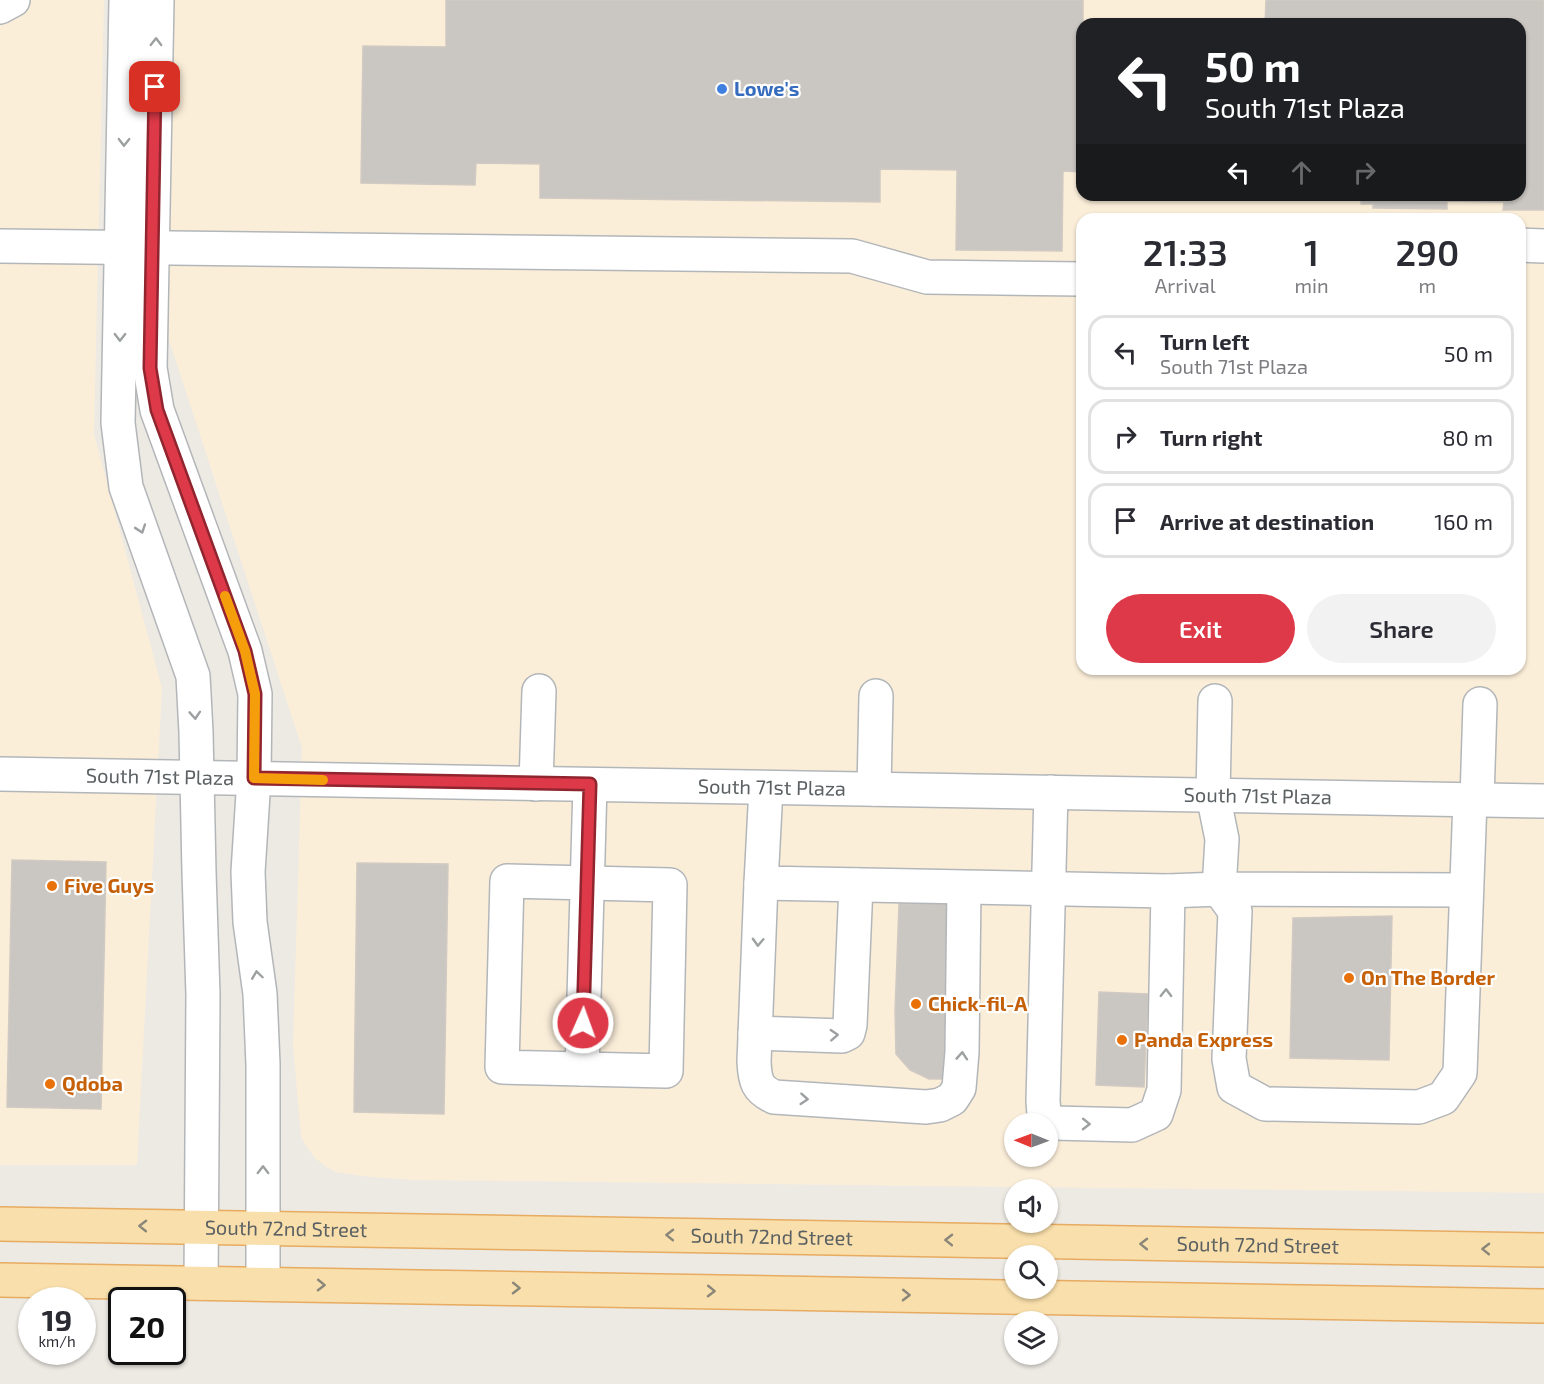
<!DOCTYPE html>
<style>
:root{--surface:#fff;--page:#f2f2f3;--text:#2b2b33;--muted:#7c7c81;--line:#e1e1e2;--accent:#dd3948}
body{margin:0;font-family:"Exo 2",sans-serif;background:var(--page);color:var(--text);height:100vh;display:flex;flex-direction:column;font-size:22px;white-space:nowrap}
*{box-sizing:border-box;margin:0}
p{font-size:20px;color:var(--muted)}
.icon{flex:none;width:33px;height:33px;fill:none;stroke:currentColor;stroke-width:2;stroke-linecap:round;stroke-linejoin:round}
.map{position:relative;flex:1;overflow:hidden}
.sheet{position:absolute;left:1076px;top:213px;width:450px;height:462px;display:flex;flex-direction:column;background:var(--surface);border-radius:18px;box-shadow:0 2px 4px #0004}
.sheet>*{flex:none}
.banner{position:absolute;left:1076px;top:18px;width:450px;height:183px;border-radius:18px;box-shadow:0 2px 4px #0004;background:#202124;color:#fff;overflow:hidden}
.needle{width:39px;rotate:271deg}
.fabs{position:absolute;left:1004px;top:1113px;display:grid;gap:12px}
.fabs a{display:grid;place-items:center;width:54px;height:54px;border-radius:50%;background:var(--surface);box-shadow:0 2px 4px #0004;font-size:30px}
.speed{position:absolute;left:18px;top:1287px;display:flex;gap:12px;font-size:30px;font-weight:700;text-align:center}
.speed>*{display:grid;place-content:center;width:78px;height:78px;border-radius:50%;background:var(--surface);box-shadow:0 2px 4px #0004;line-height:1}
.speed small{font-size:15px;font-weight:400}
.speed .limit{border:3px solid #111;border-radius:9px;background:#fff;color:#111}
.pin{position:absolute;display:grid;place-items:center;width:51px;height:51px;color:#fff;margin:-26px;border-radius:12px;box-shadow:0 3px 9px #0006}
.me{position:absolute;width:66px;margin:-33px;rotate:2deg;stroke-linejoin:round;filter:drop-shadow(0 0 4px #0008)}
.turn{display:flex;align-items:center;gap:21px;height:126px;padding:0 30px;font-size:27px}
.turn .icon{width:78px;height:78px;stroke-width:2.5}
.turn b{display:block;font-size:42px;line-height:51px}
.lanes{display:flex;align-items:center;height:57px;padding:0 30px;background:#0003;justify-content:center;gap:30px;direction:ltr}
.lanes .off{opacity:.35}
.eta{display:flex;justify-content:space-evenly;align-items:center;height:102px;text-align:center}
.eta b{font-size:36px;font-weight:600;line-height:42px}
.primary-button{display:flex;gap:12px;margin-top:auto;padding:12px 30px}
.primary-button a{flex:1;height:69px;border-radius:36px;background:var(--accent);color:#fff;font-size:24px;font-weight:600;line-height:69px;text-align:center}
.primary-button a+a{background:var(--page);color:var(--text)}
ul{padding:0;list-style:none}
li{display:flex;align-items:center;gap:18px;height:75px;margin:0 12px 9px;padding:0 18px;border:3px solid var(--line);border-radius:18px}
li div{flex:1}
li b{display:block;font-size:22px}
li em{font-style:normal}
.map>svg:first-child{display:block}
.commercial{fill:#fbeed9;fill-rule:evenodd}
.building{fill:#cac6c2;stroke:#d1cac2;stroke-width:1.5}
.lines{fill:none;stroke-linecap:round;stroke-linejoin:round}
.minor-casing{stroke:#b3b6b9;stroke-width:36}
.major-casing{stroke:#e7ab61;stroke-width:36}
.minor{stroke:#fff;stroke-width:33}
.major{stroke:#f9dfab;stroke-width:33}
.oneway{stroke:#9da0a1}
.oneway2{stroke:#8a8679}
.route-casing{stroke:#90252f;stroke-width:15}
.route{stroke:#dd3948;stroke-width:10}
.slow{stroke:#f59e0b;stroke-width:10}
.shop-dot{fill:#3f7fe0;stroke:#fff;stroke-width:2}
.food-dot{fill:#e8710a;stroke:#fff;stroke-width:2}
.labels{text-anchor:middle;stroke-width:4.5;stroke-linejoin:round;paint-order:stroke}
.shop-label{font-size:20px;font-weight:bold;fill:#366cbe;stroke:#fff;text-anchor:start}
.street-label{font-size:20px;fill:#5b6063;stroke:#fff}
.food-label{font-size:20px;font-weight:bold;fill:#c56008;stroke:#fff;text-anchor:start}
</style>
<div class="map">
<svg width="1544" height="1384" viewBox="0 0 1544 1384">
<rect width="100%" height="100%" fill="#ede9e3"/>
<g class="commercial">
<path d="M0,0H104L94,434L162,688L137,1165H0Z"/>
<path d="M169,0H1544V1193L413,1180L361,1176L336,1172L325,1166L315,1158L306,1146L301,1137L293,1044L302,748L169,340ZM1082,24H1520V195H1082ZM1082,219H1520V669H1082ZM1014,1124H1047V1156H1014Z"/>
</g>
<g class="building">
<path d="M446,0H1083V24H1082L1081,172L1063,171L1062,251L956,250L957,170L880,169V202L540,198V164L476,163L475,185L361,183L363,46L446,47Z"/>
<path d="M1266,0H1544V210H1503L1504,202L1447,201V209L1373,208V204H1361V200H1350V196H1338V195H1520V24H1265Z"/>
<path d="M12,860L106,862L101,1109L7,1107Z"/>
<path d="M357,863L448,864L444,1114L354,1112Z"/>
<path d="M955,903L953,1079H929L910,1070L896,1054L895,1012L899,904Z"/>
<path d="M1392,916L1389,1060L1290,1058L1293,918Z"/>
<path d="M1099,992L1148,994L1144,1087L1096,1085Z"/>
</g>
<g class="lines">
<g class="minor-casing">
<g id="minor">
<path d="M126,0L118,423L126,487L193,676L196,732L199,872L203,995L201,1283"/>
<path d="M157,0L150,368L157,410L245,651L255,694L254,778L248,872L250,922L260,994L263,1064V1284"/>
<path d="M0,7L13,0"/>
<path d="M1520,245L1544,246"/>
<path d="M0,246L852,256L927,277L1082,279"/>
<path d="M1215,701L1213,795L1222,839L1219,889L1466,890"/>
<path id="s1" d="M0,774L1544,801"/>
<path d="M536,784L539,691"/>
<path d="M766,788L761,883L1168,891L1219,889L1235,911L1229,1059L1234,1087L1265,1104L1419,1107L1443,1098L1460,1073L1470,800"/>
<path d="M874,789L876,696"/>
<path d="M1051,792L1043,1101L1044,1114L1054,1123L1132,1125L1156,1114L1164,1090L1168,891"/>
<path d="M1477,800L1480,704"/>
<path d="M507,881L670,885L666,1071L502,1067Z"/>
<path d="M761,883L754,1062C755,1081 757,1089 774,1097L926,1107L940,1105L952,1099L959,1088L962,1052L964,888"/>
<path d="M755,1033L842,1036L848,1033L850,1025L856,885"/>
<path d="M582,1069L590,785"/>
</g>
</g>
<g class="major-casing">
<g id="major">
<path id="s2" d="M0,1224L1544,1250"/>
<path d="M0,1280L1544,1306"/>
</g>
</g>
<use href="#minor" class="minor"/>
<use href="#major" class="major"/>
</g>
<defs><path id="oneway-chevron" d="M-2-3.5L2.5 0L-2 3.5" fill="none" stroke-width="1.6" stroke-linecap="round" stroke-linejoin="round" transform="scale(1.5)"/></defs>
<g class="oneway">
<use href="#oneway-chevron" transform="translate(156 42) rotate(-89)"/>
<use href="#oneway-chevron" transform="translate(124 142) rotate(91)"/>
<use href="#oneway-chevron" transform="translate(120 337) rotate(91)"/>
<use href="#oneway-chevron" transform="translate(141 529) rotate(71)"/>
<use href="#oneway-chevron" transform="translate(195 715) rotate(86)"/>
<use href="#oneway-chevron" transform="translate(758 942) rotate(92)"/>
<use href="#oneway-chevron" transform="translate(257 975) rotate(-98)"/>
<use href="#oneway-chevron" transform="translate(1166 993) rotate(-89)"/>
<use href="#oneway-chevron" transform="translate(834 1035) rotate(-3)"/>
<use href="#oneway-chevron" transform="translate(962 1056) rotate(-86)"/>
<use href="#oneway-chevron" transform="translate(804 1099) rotate(4)"/>
<use href="#oneway-chevron" transform="translate(1086 1124) rotate(1)"/>
<use href="#oneway-chevron" transform="translate(263 1170) rotate(-90)"/>
</g>
<g class="oneway2">
<use href="#oneway-chevron" transform="translate(143 1226) rotate(-179)"/>
<use href="#oneway-chevron" transform="translate(670 1235) rotate(-179)"/>
<use href="#oneway-chevron" transform="translate(949 1240) rotate(-179)"/>
<use href="#oneway-chevron" transform="translate(1144 1244) rotate(-179)"/>
<use href="#oneway-chevron" transform="translate(1486 1249) rotate(-179)"/>
<use href="#oneway-chevron" transform="translate(321 1285) rotate(1)"/>
<use href="#oneway-chevron" transform="translate(516 1288) rotate(1)"/>
<use href="#oneway-chevron" transform="translate(711 1291) rotate(1)"/>
<use href="#oneway-chevron" transform="translate(906 1295) rotate(1)"/>
</g>
<g class="lines">
<g class="route-casing">
<path id="route" d="M155,87L150,368L157,410L245,651L255,694L254,778L590,784L583,1023"/>
</g>
<use href="#route" class="route"/>
<path class="slow" d="M225,596L245,651L255,694L254,778L323,780"/>
</g>
<circle class="shop-dot" cx="722" cy="89" r="6"/>
<g class="food-dot">
<circle cx="52" cy="886" r="6"/>
<circle cx="1349" cy="978" r="6"/>
<circle cx="916" cy="1004" r="6"/>
<circle cx="1122" cy="1040" r="6"/>
<circle cx="50" cy="1084" r="6"/>
</g>
<g class="labels">
<g class="shop-label">
<text x="734" y="96">Lowe's</text>
</g>
<g class="street-label">
<text dy="7" stroke="none"><textPath href="#s1" startOffset="160">South 71st Plaza</textPath></text>
<text dy="7" stroke="none"><textPath href="#s1" startOffset="772">South 71st Plaza</textPath></text>
<text dy="7" stroke="none"><textPath href="#s1" startOffset="1258">South 71st Plaza</textPath></text>
<text dy="7" stroke="none"><textPath href="#s2" startOffset="286">South 72nd Street</textPath></text>
<text dy="7" stroke="none"><textPath href="#s2" startOffset="772">South 72nd Street</textPath></text>
<text dy="7" stroke="none"><textPath href="#s2" startOffset="1258">South 72nd Street</textPath></text>
</g>
<g class="food-label">
<text x="64" y="893">Five Guys</text>
<text x="1361" y="985">On The Border</text>
<text x="928" y="1011">Chick-fil-A</text>
<text x="1134" y="1047">Panda Express</text>
<text x="62" y="1091">Qdoba</text>
</g>
</g>
</svg>
<div class="fabs">
<a><svg class="needle" viewBox="-14 -14 28 28"><path d="M0-13l5 13h-10z" fill="#e53935"/><path d="M0 13l5-13h-10z" fill="#7c7c81"/></svg></a>
<a><svg class="icon" aria-label="sound" viewBox="0 0 24 24"><path d="M4 9h4l5-4v14l-5-4H4zM17 9q2 3 0 6"/></svg></a>
<a><svg class="icon" aria-label="search" viewBox="0 0 24 24"><circle cx="10" cy="10" r="6"/><path d="M15 15l6 6"/></svg></a>
<a><svg class="icon" aria-label="layers" viewBox="0 0 24 24"><path d="M12 4l9 5-9 5-9-5zM3 14l9 5 9-5"/></svg></a>
</div>
<div class="speed"><div>19<small>km/h</small></div><div class="limit">20</div></div>
<div class="pin" style="left:155px;top:87px;background:#d93025"><svg class="icon" aria-label="arrive" viewBox="0 0 24 24"><path d="M6 21V4h12l-3 4 3 4H6"/></svg></div>
<svg class="me" style="left:583px;top:1023px" viewBox="-20 -20 40 40"><circle r="17" fill="#dd3948" stroke="#fff" stroke-width="3"/><path d="M0-11L8 9 0 5-8 9z" fill="#fff"/></svg>
<div class="banner">
<div class="turn"><svg class="icon" aria-label="left" viewBox="0 0 24 24"><path d="M17 20v-9H6M10 6l-5 5 5 5"/></svg><div><b>50 m</b>South 71st Plaza</div></div>
<div class="lanes"><svg class="icon" aria-label="left" viewBox="0 0 24 24"><path d="M17 20v-9H6M10 6l-5 5 5 5"/></svg><svg class="icon off" aria-label="ahead" viewBox="0 0 24 24"><path d="M12 20V5M6 11l6-6 6 6"/></svg><svg class="icon off" aria-label="right" viewBox="0 0 24 24"><path d="M7 20v-9h11M14 6l5 5-5 5"/></svg></div>
</div>
<section class="sheet">
<div class="eta">
<div><b>21:33</b><p>Arrival</p></div>
<div><b>1</b><p>min</p></div>
<div><b>290</b><p>m</p></div>
</div>
<ul>
<li><svg class="icon" aria-label="left" viewBox="0 0 24 24"><path d="M17 20v-9H6M10 6l-5 5 5 5"/></svg><div><b>Turn left</b><p>South 71st Plaza</p></div><em>50 m</em></li>
<li><svg class="icon" aria-label="right" viewBox="0 0 24 24"><path d="M7 20v-9h11M14 6l5 5-5 5"/></svg><div><b>Turn right</b></div><em>80 m</em></li>
<li><svg class="icon" aria-label="arrive" viewBox="0 0 24 24"><path d="M6 21V4h12l-3 4 3 4H6"/></svg><div><b>Arrive at destination</b></div><em>160 m</em></li>
</ul>
<div class="primary-button"><a>Exit</a><a>Share</a></div>
</section>
</div>
